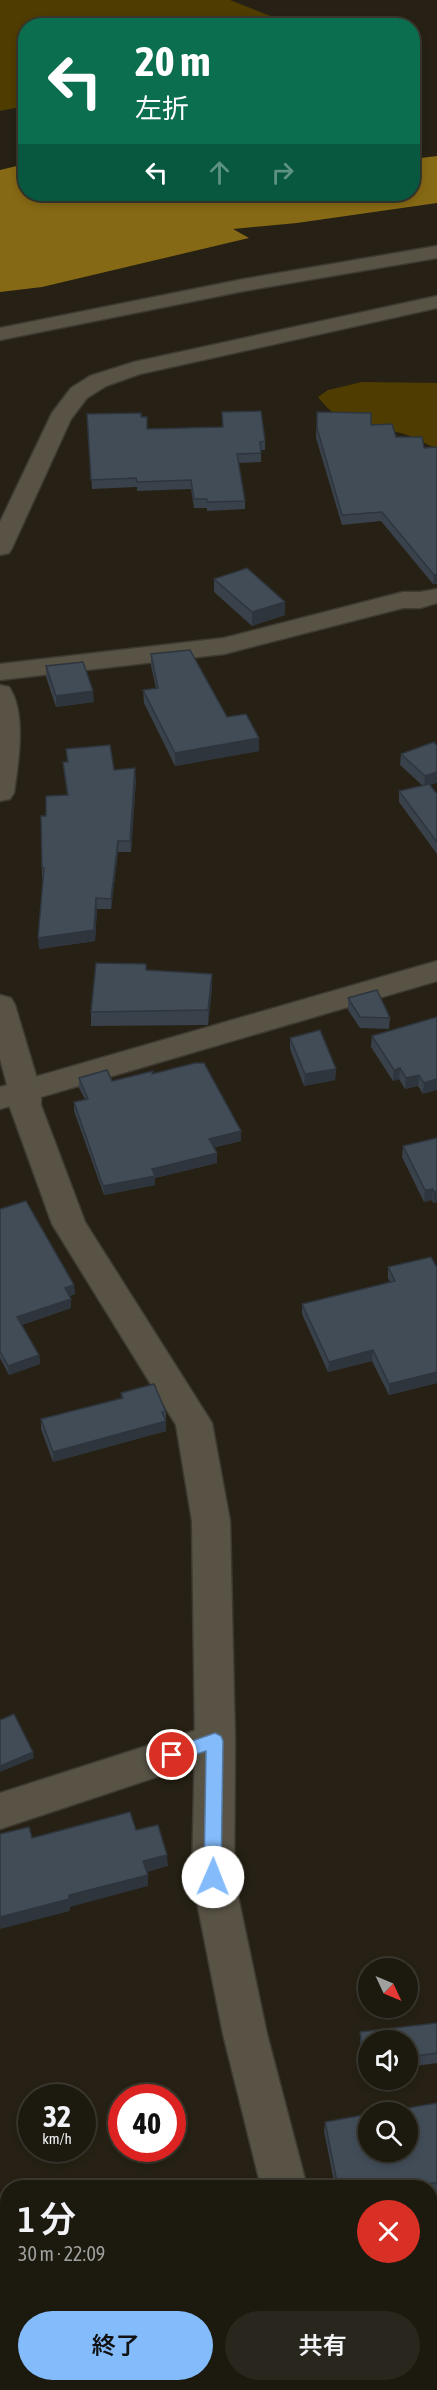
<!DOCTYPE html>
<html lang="ja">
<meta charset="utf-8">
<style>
:root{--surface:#1c190f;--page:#29261d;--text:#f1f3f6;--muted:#a0a09e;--line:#3a382f;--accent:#84bcfb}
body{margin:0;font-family:"Asap Condensed","Noto Sans JP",sans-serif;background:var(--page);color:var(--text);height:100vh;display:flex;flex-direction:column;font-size:22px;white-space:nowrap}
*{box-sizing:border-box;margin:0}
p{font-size:20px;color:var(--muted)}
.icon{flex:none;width:33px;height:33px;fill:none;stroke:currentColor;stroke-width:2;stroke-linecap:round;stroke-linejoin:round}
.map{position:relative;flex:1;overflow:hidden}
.details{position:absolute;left:0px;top:2180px;width:438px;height:212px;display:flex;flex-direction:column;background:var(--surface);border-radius:24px 24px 0 0;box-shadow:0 3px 9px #0003,0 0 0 2px var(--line)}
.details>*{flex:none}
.guide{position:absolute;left:18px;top:18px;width:402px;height:183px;border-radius:24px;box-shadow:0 3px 9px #0003,0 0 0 2px var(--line);background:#0b6e4f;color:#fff;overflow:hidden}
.needle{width:39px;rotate:134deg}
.fabs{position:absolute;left:358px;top:1958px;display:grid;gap:12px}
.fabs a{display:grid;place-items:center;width:60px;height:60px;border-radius:50%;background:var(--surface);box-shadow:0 3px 9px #0003,0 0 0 2px var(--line);font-size:30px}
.speed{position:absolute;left:18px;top:2084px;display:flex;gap:12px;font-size:30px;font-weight:700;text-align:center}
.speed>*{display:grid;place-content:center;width:78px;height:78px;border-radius:50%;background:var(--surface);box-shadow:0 3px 9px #0003,0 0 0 2px var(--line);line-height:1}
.speed small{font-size:15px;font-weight:400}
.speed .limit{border:9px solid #d22;background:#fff;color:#111}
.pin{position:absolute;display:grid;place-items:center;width:51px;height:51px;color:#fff;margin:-26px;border:3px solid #fff;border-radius:50%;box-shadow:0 2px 6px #0007}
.me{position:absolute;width:66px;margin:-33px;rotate:1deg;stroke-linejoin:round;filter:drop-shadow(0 0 4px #0008)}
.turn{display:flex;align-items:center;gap:21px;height:126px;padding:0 18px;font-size:27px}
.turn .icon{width:78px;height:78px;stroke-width:2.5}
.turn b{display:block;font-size:42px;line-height:51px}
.lanes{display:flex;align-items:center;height:57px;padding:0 18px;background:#0003;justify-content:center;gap:30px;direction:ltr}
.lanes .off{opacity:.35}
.round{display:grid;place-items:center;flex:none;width:63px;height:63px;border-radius:32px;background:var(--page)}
.headline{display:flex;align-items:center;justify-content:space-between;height:102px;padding:0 18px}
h1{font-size:36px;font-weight:600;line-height:45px}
.button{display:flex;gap:12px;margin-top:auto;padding:12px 18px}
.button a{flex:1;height:69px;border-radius:36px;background:var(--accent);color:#111;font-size:24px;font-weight:600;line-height:69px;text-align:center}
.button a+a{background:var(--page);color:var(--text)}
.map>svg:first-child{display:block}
.green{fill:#4f3c00}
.water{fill:#866914}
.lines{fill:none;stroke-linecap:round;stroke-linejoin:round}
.minor-casing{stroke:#3e3a32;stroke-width:3}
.tertiary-casing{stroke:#3e3a32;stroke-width:3}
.minor{fill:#585345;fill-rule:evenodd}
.tertiary{fill:#585345;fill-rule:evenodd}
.wall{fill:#39414b}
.shaded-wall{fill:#2e353d}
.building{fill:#424c57;stroke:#2e353d;stroke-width:1.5}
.route{fill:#84bcfb;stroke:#567aa3;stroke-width:1.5}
</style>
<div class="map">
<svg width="437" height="2390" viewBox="0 0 437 2390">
<rect width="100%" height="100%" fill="#262114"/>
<g class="green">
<path d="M0,0H230L293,25L26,26L25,106L0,111Z"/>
<path d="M362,382L437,383V449C427,445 417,438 407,435C368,422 347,434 318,397L328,390Z"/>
</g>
<path class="water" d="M437,156V203L297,223L233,229L249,238L42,287L0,292V170L25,164L26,194H412L413,159Z"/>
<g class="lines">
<g class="minor-casing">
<g id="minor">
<path d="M437,246V258L244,291L0,340V328L244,279Z"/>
<path d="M437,589V603L420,608H403L224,654L0,680V664L224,638L403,592H420Z"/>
<path d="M437,961V981L0,1109V1087Z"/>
<path d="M215,1724L229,1729L235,1741L229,1753L0,1829V1793Z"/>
<rect x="430" y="2195" width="7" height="46"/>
<path d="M8,2273V2321L0,2323V2275Z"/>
</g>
</g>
<g class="tertiary-casing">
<g id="tertiary">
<path d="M437,296V308L140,374L106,386L87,398L71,419L12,548L9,553L0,555V522L52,413L71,388L90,376L134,362Z"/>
<path d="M0,685L9,687C27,713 18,764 14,793L10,799L0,801Z"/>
<path d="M0,995L11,998L15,1005L41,1092V1105L85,1222L212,1423L230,1521L235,1741L234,1877L267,2034L307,2187H261L223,2034L192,1877L195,1741L192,1521L176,1425L52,1224L9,1105V1092L0,1059Z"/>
</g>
</g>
<use href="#minor" class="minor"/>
<use href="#tertiary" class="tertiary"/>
</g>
<g class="wall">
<path d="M222,412L265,441V450H261V462L238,463L245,501V509L207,511V508H194L191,489L137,491V487L92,489L87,414L141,417L147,429L222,427Z"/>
<path d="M317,412L371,425L396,437L424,448L437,447V584H433L381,521L342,525L316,438Z"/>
<path d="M214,579L285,615L252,626L214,592Z"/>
<path d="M151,654L227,717L259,751L175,766L144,703L143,690L156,688L151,666Z"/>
<path d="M46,666L94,702L56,707L46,677Z"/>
<path d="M434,742L430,785L437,794V854L399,802V791L423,786L400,765L401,754Z"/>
<path d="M66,749L136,779L131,852H118L111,909H97L95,941L39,949L43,879H42V868L46,816L67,795L64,773L63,762H67Z"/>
<path d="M212,974V988L208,1025L91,1026V1012Z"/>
<path d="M348,998L390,1018L389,1029L360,1028L348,1010Z"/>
<path d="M437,1017L423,1094L418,1086L405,1089L399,1079L393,1081L371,1047L372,1036Z"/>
<path d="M290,1038L336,1069L335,1080L304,1086L290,1049Z"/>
<path d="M153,1074L241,1141L214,1147L217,1163L155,1178V1185L104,1195L74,1111V1102L85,1099L79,1088V1078L112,1081Z"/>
<path d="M437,1138V1202L433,1203L432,1200L424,1202L402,1157L403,1146Z"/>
<path d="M0,1209L74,1285L75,1294L69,1296L71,1308L22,1325L39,1355L40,1364L9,1375L0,1358Z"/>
<path d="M437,1266V1383L389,1395L372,1361L328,1372L302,1314V1304L390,1282L388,1278V1267Z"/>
<path d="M121,1393L166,1412V1431L53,1462L41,1429V1419L121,1398Z"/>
<path d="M437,2023V2063L408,2067V2040H369V2072H365L360,2042V2032Z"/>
<path d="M437,2103V2193H430V2187H335L324,2131L325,2122Z"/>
<path d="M437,2254V2370L430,2372V2256Z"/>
<path d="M310,2384L311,2390H46Z"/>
</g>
<g class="shaded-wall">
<path d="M437,574V584H433L434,575Z"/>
<path d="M285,602V615L252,626V612Z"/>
<path d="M93,691L94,702L56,707V696Z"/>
<path d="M259,738V751L175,766V753Z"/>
<path d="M135,768L136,779L131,852L130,841Z"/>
<path d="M437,772V783L424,787L425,776Z"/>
<path d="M118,841V852L111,909V899Z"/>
<path d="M96,898L97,909L95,941L39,949L38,938Z"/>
<path d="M212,974V988L208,1025V1010Z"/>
<path d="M400,1068L399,1079L393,1081L394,1070Z"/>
<path d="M336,1069L335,1080L304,1086L305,1074Z"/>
<path d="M419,1075L418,1086L405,1089L406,1078Z"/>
<path d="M437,1079V1090L423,1094L424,1083Z"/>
<path d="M241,1131V1141L209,1149V1139Z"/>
<path d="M217,1153V1163L155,1178V1185L104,1195L103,1186L152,1169Z"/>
<path d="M433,1189L432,1200L424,1202L425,1190Z"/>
<path d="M437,1191V1202L433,1203L434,1192Z"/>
<path d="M74,1285L75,1294L66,1298L65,1288Z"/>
<path d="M71,1299V1308L18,1326L17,1317Z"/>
<path d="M373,1350L372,1361L328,1372L329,1362Z"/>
<path d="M39,1355L40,1364L9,1375L8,1366Z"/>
<path d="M437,1372V1383L389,1395V1384Z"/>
<path d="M166,1421V1431L53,1462V1452Z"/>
<path d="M33,1752L34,1758L0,1772V1766Z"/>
<path d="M167,1855L168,1866L144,1873L143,1861Z"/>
<path d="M148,1875V1886L70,1907V1911L0,1929V1917L69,1895Z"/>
</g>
<g class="building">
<path d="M261,411L265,441L260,442L261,453L237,454L245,501L207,502V499H194L191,480L137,482L136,478L91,480L87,414L141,413V417H147V429L223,427L222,412Z"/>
<path d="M317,412L371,413V425L392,424L396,437H422L424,448L437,447V574L434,575L382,512L342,515L317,428Z"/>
<path d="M247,568L285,602L252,612L214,579Z"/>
<path d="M190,650L227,717L246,714L259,738L175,753L143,690L158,688L151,654Z"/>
<path d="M83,662L93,691L56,696L46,666Z"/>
<path d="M434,742L437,746V772L425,776L401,754Z"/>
<path d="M110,745L114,770L135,768L130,841H118L111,899L96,898L94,930L38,938L44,868H42L41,816H46V796L68,795L63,762H68L66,749Z"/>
<path d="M429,784L437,794V842L399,791Z"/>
<path d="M96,963L146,964V970L212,974L208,1010L91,1012Z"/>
<path d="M377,990L390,1018L360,1017L348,998Z"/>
<path d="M437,1017V1079L424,1083L419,1075L406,1078L400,1068L394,1070L372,1036Z"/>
<path d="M320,1030L336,1069L305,1074L290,1038Z"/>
<path d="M195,1063H204L241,1131L209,1139L217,1153L152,1169L155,1176L103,1186L74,1102L88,1099L79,1078L107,1070L112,1081L153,1071L152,1074Z"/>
<path d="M437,1138V1191L434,1192L433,1189L425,1190L403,1146Z"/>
<path d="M26,1201L74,1285L65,1288L71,1299L17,1317L39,1355L8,1366L0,1351V1209Z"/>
<path d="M431,1257L436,1266H437V1372L389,1384L373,1350L329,1362L302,1304L395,1281L388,1267Z"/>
<path d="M154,1384L166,1412H162L166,1421L53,1452L41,1419L123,1398L121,1393Z"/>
<path d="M14,1714L33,1752L0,1766V1720Z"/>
<path d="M130,1812L136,1830L158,1825L167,1855L143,1861L148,1875L69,1895V1899L0,1917V1834L29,1827L32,1838Z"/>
<path d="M437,2023V2053L408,2057V2040H369V2062H365L360,2032Z"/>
<path d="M437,2103V2183H431L430,2187H338L325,2122L369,2114V2151H408V2112H384Z"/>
<path d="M437,2254V2360L430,2362V2256Z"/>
<path d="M45,2384H310L311,2390H251V2386L228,2390H46Z"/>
</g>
<path class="route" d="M215,1733L221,1736L223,1741L221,1877L219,1883L213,1885L206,1883L204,1877L206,1751L172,1762L166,1760L164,1755L166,1750Z"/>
</svg>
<div class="fabs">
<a><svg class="needle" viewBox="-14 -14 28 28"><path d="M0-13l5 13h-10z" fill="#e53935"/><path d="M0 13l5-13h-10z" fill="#a0a09e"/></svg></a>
<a><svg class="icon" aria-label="sound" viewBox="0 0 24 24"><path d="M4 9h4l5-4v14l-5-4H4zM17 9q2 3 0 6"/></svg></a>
<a><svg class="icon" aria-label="search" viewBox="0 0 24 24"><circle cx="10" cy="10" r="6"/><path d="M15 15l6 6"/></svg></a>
</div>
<div class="speed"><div>32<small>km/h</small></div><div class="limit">40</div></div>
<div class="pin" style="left:172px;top:1755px;background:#d93025"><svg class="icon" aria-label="arrive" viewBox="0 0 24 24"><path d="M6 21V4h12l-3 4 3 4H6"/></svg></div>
<svg class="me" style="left:213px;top:1877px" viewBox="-20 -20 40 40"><circle r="19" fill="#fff"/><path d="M0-13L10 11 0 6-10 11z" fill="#84bcfb"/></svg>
<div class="guide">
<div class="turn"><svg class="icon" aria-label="left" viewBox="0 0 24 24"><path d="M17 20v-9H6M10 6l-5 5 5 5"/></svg><div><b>20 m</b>左折</div></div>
<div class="lanes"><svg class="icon" aria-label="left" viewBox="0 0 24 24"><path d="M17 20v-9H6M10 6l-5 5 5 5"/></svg><svg class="icon off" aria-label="ahead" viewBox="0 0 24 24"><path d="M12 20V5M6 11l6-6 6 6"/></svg><svg class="icon off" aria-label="right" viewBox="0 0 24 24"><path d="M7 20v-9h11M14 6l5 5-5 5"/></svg></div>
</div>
<section class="details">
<div class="headline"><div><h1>1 分</h1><p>30 m · 22:09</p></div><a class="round" style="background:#d93025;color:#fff"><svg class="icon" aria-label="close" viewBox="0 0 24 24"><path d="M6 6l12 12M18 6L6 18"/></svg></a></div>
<div class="button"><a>終了</a><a>共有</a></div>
</section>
</div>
